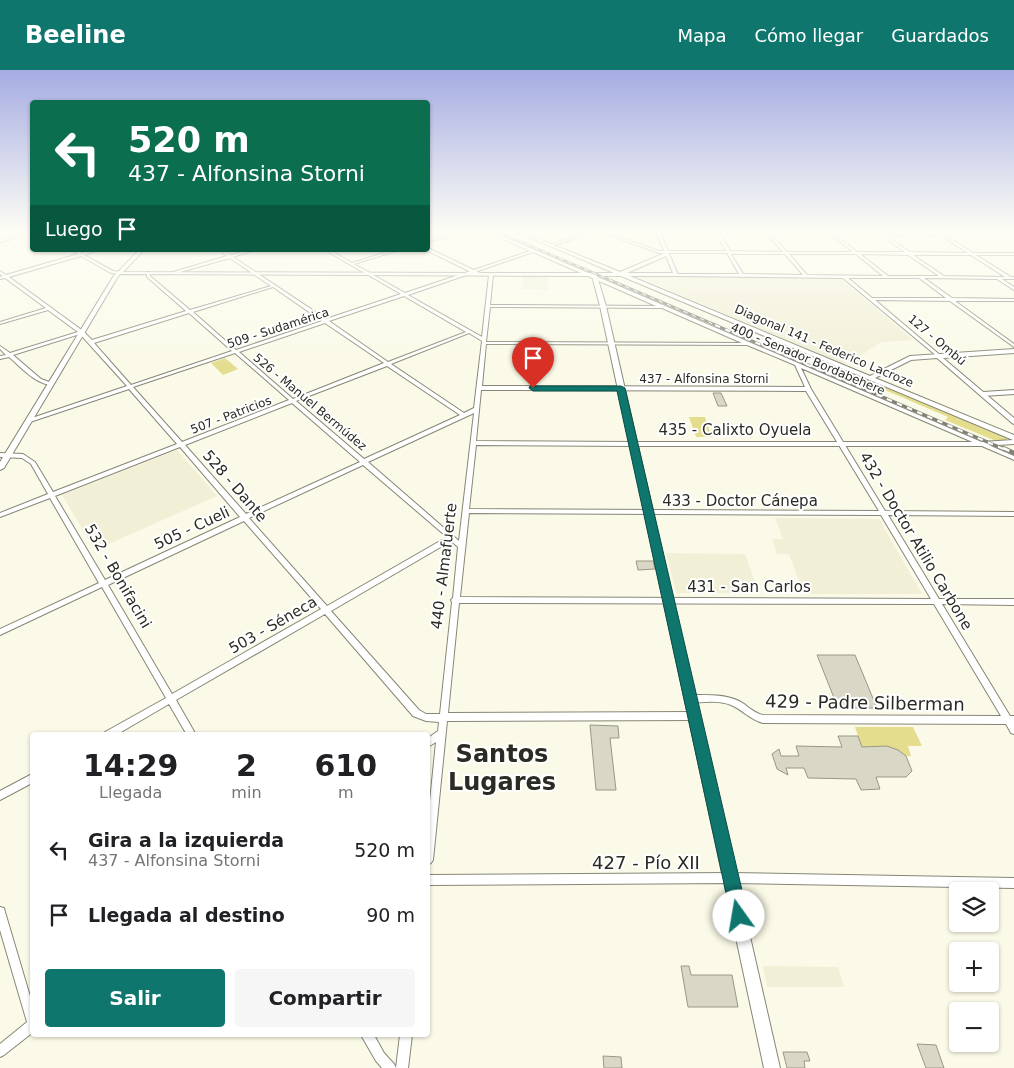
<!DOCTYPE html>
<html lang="es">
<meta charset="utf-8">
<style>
:root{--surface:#fff;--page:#f6f6f6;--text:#202124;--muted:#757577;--accent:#0f766e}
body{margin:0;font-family:"DejaVu Sans",sans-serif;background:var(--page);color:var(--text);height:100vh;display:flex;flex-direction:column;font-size:19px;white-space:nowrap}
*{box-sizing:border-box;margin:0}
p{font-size:16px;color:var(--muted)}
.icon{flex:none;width:28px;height:28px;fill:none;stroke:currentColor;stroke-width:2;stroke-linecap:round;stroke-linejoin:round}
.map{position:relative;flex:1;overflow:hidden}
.panel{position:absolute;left:30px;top:662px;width:400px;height:305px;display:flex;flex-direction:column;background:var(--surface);border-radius:5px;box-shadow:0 1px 4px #0004}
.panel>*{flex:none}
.banner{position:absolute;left:30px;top:30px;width:400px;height:152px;border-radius:5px;box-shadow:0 1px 4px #0004;background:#0b6e4f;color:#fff;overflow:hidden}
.fabs{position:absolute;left:949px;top:812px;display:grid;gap:10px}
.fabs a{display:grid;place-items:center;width:50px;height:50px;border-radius:5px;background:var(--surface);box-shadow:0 1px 4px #0004;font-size:25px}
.pin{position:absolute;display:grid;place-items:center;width:42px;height:42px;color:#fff;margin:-51px -21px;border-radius:50% 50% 50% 0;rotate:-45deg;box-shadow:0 0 5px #0007}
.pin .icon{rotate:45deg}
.me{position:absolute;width:55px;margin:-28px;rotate:347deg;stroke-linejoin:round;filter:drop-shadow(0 0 4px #0008)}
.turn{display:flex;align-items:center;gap:18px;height:105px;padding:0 15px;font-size:22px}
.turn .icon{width:65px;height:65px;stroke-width:2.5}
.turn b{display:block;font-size:35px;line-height:42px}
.then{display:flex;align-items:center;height:48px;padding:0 15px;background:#0003;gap:10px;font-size:19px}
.eta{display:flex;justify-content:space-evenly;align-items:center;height:85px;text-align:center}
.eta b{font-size:30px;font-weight:600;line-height:35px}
.action{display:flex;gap:10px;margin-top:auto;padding:10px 15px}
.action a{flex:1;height:58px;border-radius:5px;background:var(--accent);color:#fff;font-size:20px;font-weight:600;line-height:58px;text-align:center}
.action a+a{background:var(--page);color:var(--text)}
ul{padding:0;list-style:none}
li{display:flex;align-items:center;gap:15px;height:65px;padding:0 15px}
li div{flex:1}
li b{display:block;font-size:19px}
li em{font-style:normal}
header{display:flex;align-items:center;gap:30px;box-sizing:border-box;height:70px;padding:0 25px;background:var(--accent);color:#fff}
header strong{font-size:24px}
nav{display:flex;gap:28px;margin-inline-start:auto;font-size:18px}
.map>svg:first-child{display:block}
.built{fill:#f1efd6}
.green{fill:#e4dd8e}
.building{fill:#d9d8c7;stroke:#999888}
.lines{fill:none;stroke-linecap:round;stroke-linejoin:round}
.minor-casing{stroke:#878676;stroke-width:2}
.tertiary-casing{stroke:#878676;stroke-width:2}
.minor{fill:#fff;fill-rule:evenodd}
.tertiary{fill:#fff;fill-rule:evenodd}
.rail-far2-casing{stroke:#828176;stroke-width:2.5}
.rail-far1-casing{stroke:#828176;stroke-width:3}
.rail-casing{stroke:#828176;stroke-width:4.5}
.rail-far2{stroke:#fff;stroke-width:1;stroke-dasharray:4.5;stroke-linecap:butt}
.rail-far1{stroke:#fff;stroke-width:2;stroke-dasharray:5.5;stroke-linecap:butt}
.rail{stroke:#fff;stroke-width:2.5;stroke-dasharray:7;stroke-linecap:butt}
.route{fill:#0f766e;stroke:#0a4d48}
.labels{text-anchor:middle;stroke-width:4;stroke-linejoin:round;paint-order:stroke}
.far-street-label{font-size:12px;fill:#2b2b24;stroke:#fff}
.street-label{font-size:15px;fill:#2b2b24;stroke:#fff}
.near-street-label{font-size:18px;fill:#2b2b24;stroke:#fff}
.near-district-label{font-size:24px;font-weight:bold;fill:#2b2b24;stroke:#fff}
</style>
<header>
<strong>Beeline</strong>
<nav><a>Mapa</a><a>Cómo llegar</a><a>Guardados</a></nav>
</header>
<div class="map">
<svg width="1014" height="998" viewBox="0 0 1014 998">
<rect width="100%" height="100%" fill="#fbfae8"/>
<g class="built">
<path d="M636,206L841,209L913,270L882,272L843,295Z"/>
<path d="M522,207H547L549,220L522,219Z"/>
<path d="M177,380L217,426L95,480L62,425Z"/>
<path d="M775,448L879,449L922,524H804L789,484H777L772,469H783Z"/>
<path d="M666,483L745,484L759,523H676Z"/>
<path d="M763,896L838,897L844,917H767Z"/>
</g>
<g class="green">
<path d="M225,288L238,299L223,305L211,293Z"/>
<path d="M841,298L1007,367V370L996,371L945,350L948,347L838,300Z"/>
<path d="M689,347H705L712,367H696Z"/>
<path d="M855,657H913L922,676H908L911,686H906C892,675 879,676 862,677Z"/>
</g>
<g class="building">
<path d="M713,323H721L727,336H718Z"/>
<path d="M636,491H653L655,499L638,500Z"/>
<path d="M817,585H855L877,638H838Z"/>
<path d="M590,655L618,656L619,668H610L616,720H596Z"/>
<path d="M838,666H858L862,677L887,676L898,680L906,686L912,701L906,707H876L880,719L861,720L856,709L808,708L804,698H786L788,705L777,699L772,684L779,679L781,686H799L796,676L842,677Z"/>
<path d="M681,896H689L691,905H732L738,937H688Z"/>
<path d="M917,974L936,975L944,998H926Z"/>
<path d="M783,982H807L810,991H804L805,998H787Z"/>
<path d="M603,986L621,987L622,998H604Z"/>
</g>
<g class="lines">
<g class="minor-casing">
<g id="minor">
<path d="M463,160H468L428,172V170Z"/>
<path d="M482,160H486L535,180L1014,386V390L1012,389L801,298L811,319L885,441L1014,442V446L888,445L939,529H1014V535L942,534L1010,646H1014V664L1011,663L1006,654L763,653C749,649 743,640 731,635C719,630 704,632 691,633L688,631L687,629L688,627L691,625C707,625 724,624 739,631C747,635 753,643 763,645L1001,646L934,534L459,533L448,643L694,642L697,643L698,646L697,649L694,650L447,651L433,790L431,793L428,795V751L436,672L428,677V668L438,661L439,652L426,651L413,646L325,544L176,630L196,665H187L169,634L116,665H104L105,662L166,628L102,517L0,565V559L99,513L50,428L0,447V443L48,424L31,394L22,388L0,387V383L23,384L35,392L53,422L177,374L129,319L30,352H26V350L127,316L80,264L13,285L41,309L52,313V315C35,314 21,297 9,287L0,289V286L6,285L0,279V276L10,283L78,262L48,240L0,254V252L46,238L5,208L0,209V207L3,206L0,204V201L6,205L78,184L71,180H76L82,183L93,180H99L84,185L113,201L120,202V204L111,203L81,186L9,207L83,261L92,270L186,241L147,207V202H149L150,206L190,240L271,216L230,188L173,204L170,203L227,186L219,180H223L231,185L249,180H255L233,187L326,249L401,224L325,180H330L352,193L393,180H399L354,194L405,223L530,181ZM533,182L656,236L490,235L493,205L491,204L489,205L482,267L408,225ZM273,217L322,251L236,280L193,242ZM404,226L466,262L388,292L329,251ZM490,237L662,238L742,273L486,272ZM189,243L232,281L131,315L94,273ZM325,253L384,293L293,329L239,282ZM469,263L482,271L474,338L464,343L391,294ZM486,274L747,275L795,295L805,317L482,316ZM235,283L289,330L182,372L133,317ZM387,296L460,345L364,389L296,331ZM481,320L806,321L879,441L469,439L476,375L633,376L636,374L633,372L476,371ZM292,333L360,392L246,444L185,375ZM474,343L459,471L368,392ZM180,377L240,447L105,510L55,426ZM363,395L447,467L327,536L249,448ZM469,443L881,445L931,529L460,527ZM244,451L321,539L172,624L108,515ZM451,471L458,477L453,528L451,530L452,532L440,644H426L419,640L331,541Z"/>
<path d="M595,160H600L659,181H726L714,160H718L730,181L783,182L764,160H768L787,182H853L825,160H829L857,182H905L873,160H877L883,164L1014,162V164L945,165L973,183H1014V185H976L1011,207H1014V209H1002L1014,217V220L997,209L924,208L952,228L1014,229V231H955L1014,274V277L950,231L875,230L940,285V287H938L843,208L676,206H675V204H739L727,183H659L598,161L552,176L549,175ZM940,165L968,183L910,182L886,166ZM731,184H785L803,205L743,204ZM789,184H856L883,206L807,205ZM860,184L908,185L939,206H888ZM913,185H971L1005,207L944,206ZM848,208H919L946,228H872Z"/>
<path d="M32,162V164L0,172V170Z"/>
<path d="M1014,320V324L983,326L980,324L983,322Z"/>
<path d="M32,704V713L0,730V721Z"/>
<path d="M731,803L1014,808V818L731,813L428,815V805Z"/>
<path d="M0,837L4,838L5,842L32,933V963L4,985L0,987V974L27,952L0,860Z"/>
<path d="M361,965H374L384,983L394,994L396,998H382L376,991Z"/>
<path d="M400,965H412L408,998H396Z"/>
</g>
</g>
<g class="tertiary-casing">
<path id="tertiary" d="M512,160H517L620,202L665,183L655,160H659L678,205L676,206H630L870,306L910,286L1014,279V283L943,288L1014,348V354L1012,353L937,288L911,290L875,308L1014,365V374L981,376H638L780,998H764L600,236L592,206L120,204L117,208L4,398L0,400V392L113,207L139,180H144L123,202L473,203L426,180L428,178L480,203H614ZM666,186L673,203H627ZM597,206H621L1013,370L981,372H637L606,236Z"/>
</g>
<use href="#minor" class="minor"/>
<use href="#tertiary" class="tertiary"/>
<g class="rail-far2-casing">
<path id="rail-far2" d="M493,160L718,256"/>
</g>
<g class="rail-far1-casing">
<path id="rail-far1" d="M715,255L1006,380"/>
</g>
<g class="rail-casing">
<path id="rail" d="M1003,378L1014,383"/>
</g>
<use href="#rail-far2" class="rail-far2"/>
<use href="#rail-far1" class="rail-far1"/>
<use href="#rail" class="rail"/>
</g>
<linearGradient id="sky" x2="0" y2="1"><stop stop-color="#a5ace2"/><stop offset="0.54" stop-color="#fdfdf5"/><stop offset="1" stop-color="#fdfdf5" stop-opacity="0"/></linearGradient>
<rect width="1014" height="299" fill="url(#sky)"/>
<path class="route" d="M530,316H621L625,318L748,846L745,852L739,854L733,852L731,846L617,321H533L529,318Z"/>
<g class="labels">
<g class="far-street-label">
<text transform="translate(278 258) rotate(-18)" y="4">509 - Sudamérica</text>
<text transform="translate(937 270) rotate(40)" y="4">127 - Ombú</text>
<text transform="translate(824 276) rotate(23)" y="4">Diagonal 141 - Federico Lacroze</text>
<text transform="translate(808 289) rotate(23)" y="4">400 - Senador Bordabehere</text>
<text x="704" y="313">437 - Alfonsina Storni</text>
<text transform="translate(310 332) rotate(40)" y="4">526 - Manuel Bermúdez</text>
<text transform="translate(231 345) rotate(-21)" y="4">507 - Patricios</text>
</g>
<g class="street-label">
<text x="735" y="365">435 - Calixto Oyuela</text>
<text transform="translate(235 416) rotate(49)" y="5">528 - Dante</text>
<text x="740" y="436">433 - Doctor Cánepa</text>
<text transform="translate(192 458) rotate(-25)" y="5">505 - Cueli</text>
<text transform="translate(916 471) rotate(59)" y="5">432 - Doctor Atilio Carbone</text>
<text transform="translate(444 496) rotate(-83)" y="5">440 - Almafuerte</text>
<text transform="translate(118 506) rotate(60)" y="5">532 - Bonifacini</text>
<text x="749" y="522">431 - San Carlos</text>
<text transform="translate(273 555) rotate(-30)" y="5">503 - Séneca</text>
</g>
<g class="near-street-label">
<text transform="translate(865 633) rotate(1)" y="6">429 - Padre Silberman</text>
<text x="646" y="799">427 - Pío XII</text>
</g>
<g class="near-district-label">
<text x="502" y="692">Santos<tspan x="502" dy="28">Lugares</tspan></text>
</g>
</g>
</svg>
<div class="fabs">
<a><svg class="icon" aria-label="layers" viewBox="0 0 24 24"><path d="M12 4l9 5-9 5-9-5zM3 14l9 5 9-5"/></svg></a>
<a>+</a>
<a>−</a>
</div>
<div class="pin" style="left:533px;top:318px;background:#d93025"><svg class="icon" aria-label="arrive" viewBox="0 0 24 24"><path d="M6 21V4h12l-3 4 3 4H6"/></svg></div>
<svg class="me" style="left:739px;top:846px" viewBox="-20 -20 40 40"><circle r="19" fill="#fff"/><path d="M0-13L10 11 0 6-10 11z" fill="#0f766e"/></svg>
<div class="banner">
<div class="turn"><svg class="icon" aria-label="left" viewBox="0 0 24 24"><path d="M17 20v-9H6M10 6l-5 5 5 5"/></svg><div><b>520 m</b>437 - Alfonsina Storni</div></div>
<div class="then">Luego<svg class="icon" aria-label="arrive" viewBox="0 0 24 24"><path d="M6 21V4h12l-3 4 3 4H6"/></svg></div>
</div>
<section class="panel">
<div class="eta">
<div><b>14:29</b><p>Llegada</p></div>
<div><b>2</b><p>min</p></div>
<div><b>610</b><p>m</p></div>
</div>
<ul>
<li><svg class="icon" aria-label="left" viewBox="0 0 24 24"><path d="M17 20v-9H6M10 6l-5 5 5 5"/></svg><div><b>Gira a la izquierda</b><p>437 - Alfonsina Storni</p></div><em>520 m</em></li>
<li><svg class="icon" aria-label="arrive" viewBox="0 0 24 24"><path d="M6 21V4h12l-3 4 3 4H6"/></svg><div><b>Llegada al destino</b></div><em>90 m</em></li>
</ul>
<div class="action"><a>Salir</a><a>Compartir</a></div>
</section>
</div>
